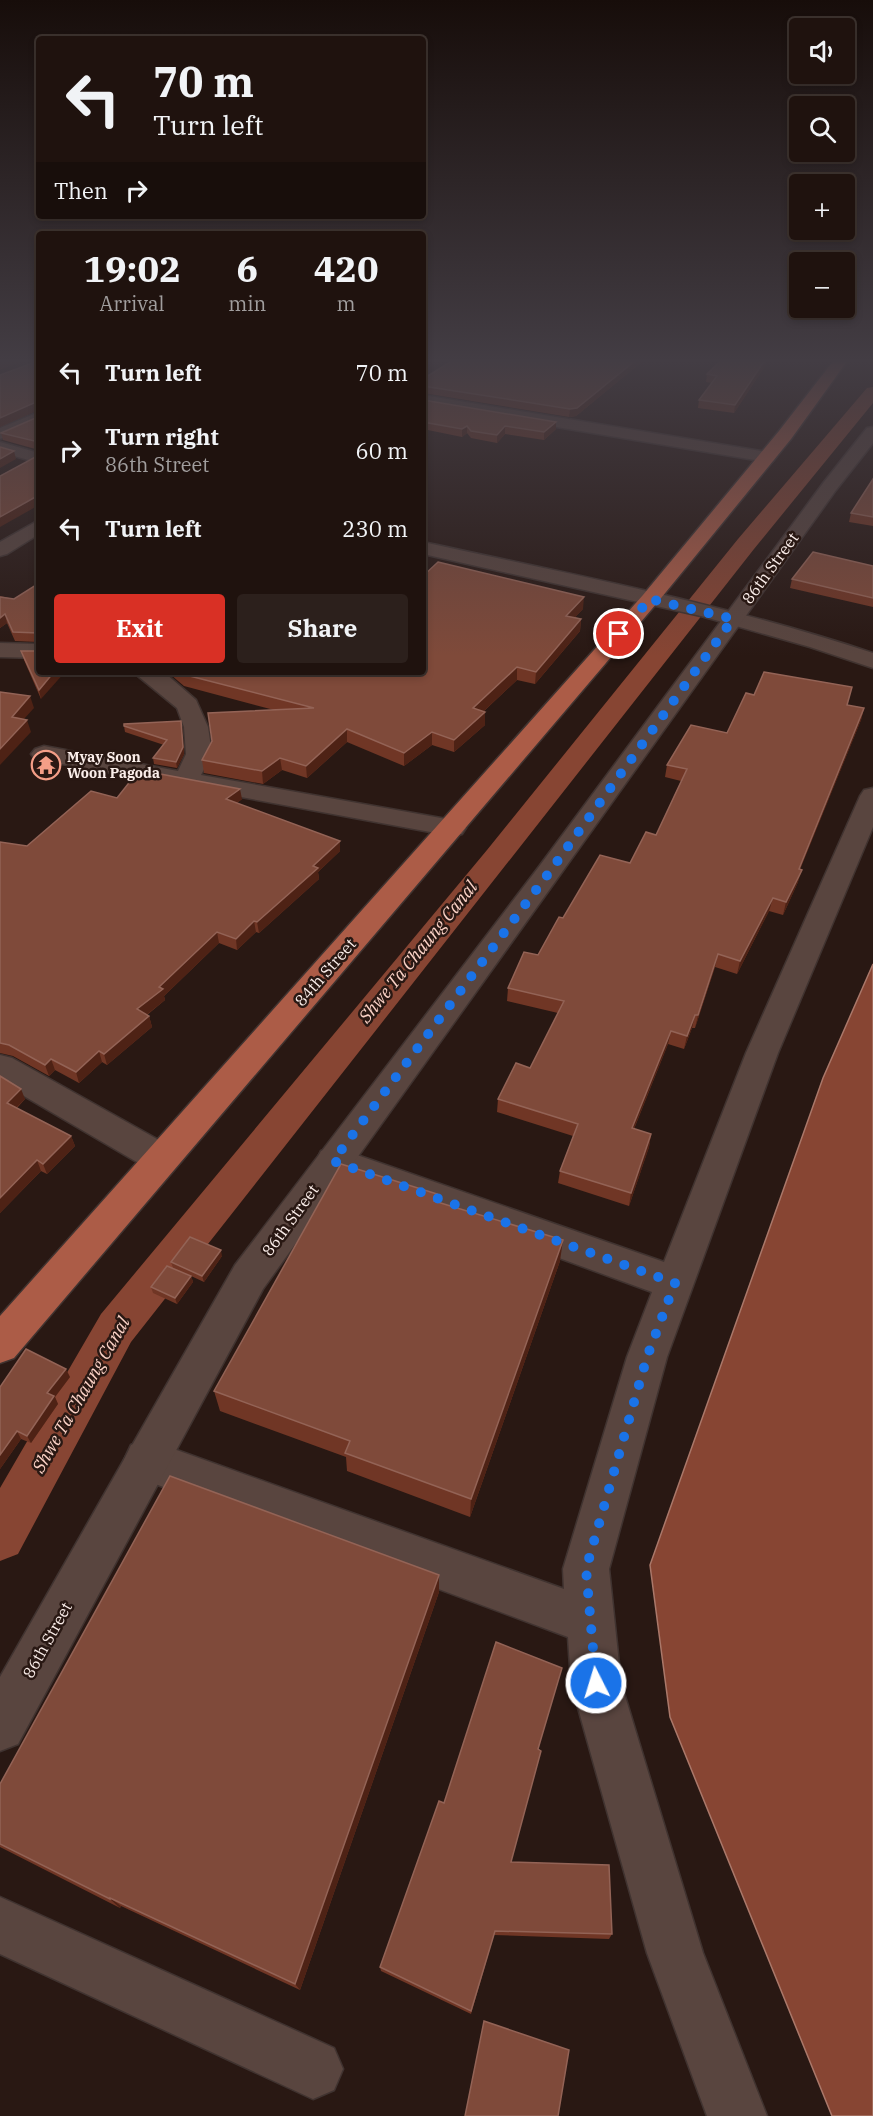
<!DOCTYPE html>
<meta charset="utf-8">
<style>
:root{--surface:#1f120e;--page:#2c201c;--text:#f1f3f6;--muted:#a19e9e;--line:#3c322e;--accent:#d93025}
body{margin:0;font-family:"IBM Plex Serif",serif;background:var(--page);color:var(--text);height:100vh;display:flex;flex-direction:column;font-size:22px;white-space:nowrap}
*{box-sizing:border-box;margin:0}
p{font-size:20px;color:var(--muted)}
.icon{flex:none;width:33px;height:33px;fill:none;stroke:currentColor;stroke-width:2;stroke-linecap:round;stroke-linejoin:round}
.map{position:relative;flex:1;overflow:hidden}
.drawer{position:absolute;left:36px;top:231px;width:390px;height:444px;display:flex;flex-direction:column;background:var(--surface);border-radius:6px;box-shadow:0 3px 9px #0003,0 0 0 2px var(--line)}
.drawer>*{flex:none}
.banner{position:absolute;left:36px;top:36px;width:390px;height:183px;border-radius:6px;box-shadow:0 3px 9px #0003,0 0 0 2px var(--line);background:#1f120e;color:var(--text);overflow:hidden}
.tools{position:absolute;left:789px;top:18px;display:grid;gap:12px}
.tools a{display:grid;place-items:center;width:66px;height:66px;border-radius:6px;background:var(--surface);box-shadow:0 3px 9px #0003,0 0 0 2px var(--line);font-size:30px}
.pin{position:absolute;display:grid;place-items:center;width:51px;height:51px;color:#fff;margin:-26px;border:3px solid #fff;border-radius:50%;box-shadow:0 2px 6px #0007}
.me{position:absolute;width:66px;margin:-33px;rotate:355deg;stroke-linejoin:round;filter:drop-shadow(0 0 4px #0008)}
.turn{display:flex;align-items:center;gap:21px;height:126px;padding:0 18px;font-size:27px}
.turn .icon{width:78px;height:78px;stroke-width:2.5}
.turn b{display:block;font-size:42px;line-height:51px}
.then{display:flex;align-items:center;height:57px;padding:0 18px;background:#0003;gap:12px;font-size:22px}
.eta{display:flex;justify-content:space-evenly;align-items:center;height:102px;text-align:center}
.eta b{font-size:36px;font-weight:700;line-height:42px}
.cta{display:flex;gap:12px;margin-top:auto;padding:12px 18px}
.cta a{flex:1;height:69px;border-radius:6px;background:var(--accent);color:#fff;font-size:24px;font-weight:700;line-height:69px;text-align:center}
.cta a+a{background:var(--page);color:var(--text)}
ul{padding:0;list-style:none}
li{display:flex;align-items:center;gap:18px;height:78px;padding:0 18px}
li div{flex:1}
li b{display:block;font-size:22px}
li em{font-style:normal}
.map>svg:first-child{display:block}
.water{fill:#874533;stroke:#aa786a;stroke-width:1.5}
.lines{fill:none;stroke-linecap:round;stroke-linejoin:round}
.canal{fill:#874533;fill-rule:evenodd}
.minor-casing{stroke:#403330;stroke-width:3}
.tertiary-casing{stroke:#403330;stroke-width:3}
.secondary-casing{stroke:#403330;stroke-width:3}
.primary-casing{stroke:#403330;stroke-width:3}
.minor{fill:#59453f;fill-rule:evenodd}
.tertiary{fill:#59453f;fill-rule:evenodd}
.secondary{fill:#59453f;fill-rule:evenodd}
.primary{fill:#ac5c47;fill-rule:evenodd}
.wall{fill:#703625}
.shaded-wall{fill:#4e2215}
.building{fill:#7f4a3a;stroke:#936356;stroke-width:1.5}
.route{stroke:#1a73e8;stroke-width:10;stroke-dasharray:0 18}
.labels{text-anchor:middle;stroke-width:5;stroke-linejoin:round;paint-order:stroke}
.far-poi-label{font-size:14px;font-weight:bold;fill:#fbeeea;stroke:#291813;text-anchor:start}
.street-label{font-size:16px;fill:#fbeeea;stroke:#291813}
.water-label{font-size:18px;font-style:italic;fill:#fbd2c6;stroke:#291813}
</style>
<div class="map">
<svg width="873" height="2116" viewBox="0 0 873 2116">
<rect width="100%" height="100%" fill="#291813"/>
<path class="water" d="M873,964V2116H832L670,1717L650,1565L823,1078Z"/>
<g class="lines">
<path class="canal" d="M873,387V403L754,549L131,1342L18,1554L0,1561V1488L101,1314L487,850L738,539L867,388Z"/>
<g class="minor-casing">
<g id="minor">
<path d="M423,395L767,452L773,453L776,457L773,461L767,462L423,405Z"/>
<path d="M39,412V423L0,439V428Z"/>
<path d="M39,520V534L7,554L0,556V542Z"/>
<path d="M0,643L39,644V658L0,657Z"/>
<path d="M133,672L165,673L196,700L208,727L212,754L201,775L452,820L462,822L466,828L462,834L452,836L35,759L31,754L35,749L44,746L178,771L186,754L184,727L177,708Z"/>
<path d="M873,788V827L778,1053L667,1357L609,1569L621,1683L703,1953L767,2116H707L647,1953L571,1683L568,1637L131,1475L124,1460L131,1445L146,1439L564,1589L563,1569L627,1357L652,1292L321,1171L316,1161L321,1151L334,1147L664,1262L746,1053L860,796L864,790Z"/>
<path d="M0,1055L12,1058L173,1148L178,1158L173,1168L160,1172L147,1168L0,1082Z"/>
<path d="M0,1897L334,2048L343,2069L334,2090L313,2099L0,1954Z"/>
</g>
</g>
<g class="tertiary-casing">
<g id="tertiary">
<path d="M0,442L39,453V463L0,452Z"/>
<path d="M423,542C574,575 726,604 873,653V668L810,647L701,616L423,554Z"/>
</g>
</g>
<g class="secondary-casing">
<path id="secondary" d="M873,427V443L836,490L263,1289L18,1744L0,1751V1677L235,1265L538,868L824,482L867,428Z"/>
</g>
<g class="primary-casing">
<path id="primary" d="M834,360H848L791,439L657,603L14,1358L0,1363V1316L643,595L779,431Z"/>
</g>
<use href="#minor" class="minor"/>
<use href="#tertiary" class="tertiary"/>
<use href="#secondary" class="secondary"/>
<use href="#primary" class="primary"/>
</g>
<g class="wall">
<path d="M39,360V450L3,440L1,433L38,417V410L0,427V375L38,361Z"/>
<path d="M453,360H644L576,416L569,417L423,393V379Z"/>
<path d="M721,360H766L765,366L734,413L698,408L699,400L712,383L706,382L707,374Z"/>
<path d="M423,400L556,422V429L544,440L505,434L497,443L471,438L467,433L462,437L423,429Z"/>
<path d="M873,479V526L849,522L851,513Z"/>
<path d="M873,566V607L790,588L792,579Z"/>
<path d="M39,583L41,699L24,660L21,651H38V642L15,641L7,623L0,628V596L14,599Z"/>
<path d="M583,609L575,617L581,619L580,631L535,684L517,680L483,712L485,725L454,752L432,745L404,766L347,742L307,778L282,770L263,784L204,773L202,760L274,710L184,686L171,675L170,672H423Z"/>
<path d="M71,672H92V674H80Z"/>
<path d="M754,695L847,705L864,708L861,720L800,869L798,882L783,915L769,911L737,974L715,967L695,1028H692L684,1049L668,1044L634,1129L651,1134L649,1147L629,1206L558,1183L560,1171L573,1136L497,1112L498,1099L530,1068L558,1013L507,1001L508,988L538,955L563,918L630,863L656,835L681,781L665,777L667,765L727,733Z"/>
<path d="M181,721L184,754L177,768L154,764L153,758L164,745L125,732L124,726Z"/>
<path d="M117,798L242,799L237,803L340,851L318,872L319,879L259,933L256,932L237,950L219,943L164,996L165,1000L147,1015L149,1016L152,1027L107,1065L102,1062L79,1083L55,1070L49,1076L13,1056L0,1053V842L27,846Z"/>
<path d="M0,1076L25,1099L17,1108L71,1136L75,1146L47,1174L41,1171L0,1213Z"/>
<path d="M437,1194V1202L560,1261L470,1517L347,1471L346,1457L220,1411L214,1391Z"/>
<path d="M222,1256L204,1282L191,1276L193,1282L177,1304L153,1293L151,1287L173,1268L171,1262Z"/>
<path d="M70,1377L55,1397L58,1404L31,1443L21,1439L0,1469V1387Z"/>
<path d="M439,1575V1592L300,1990L121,1906L120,1908L0,1847V1784Z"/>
<path d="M538,1750L511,1862L612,1934L609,1939L494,1935L471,2014L381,1971L380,1967L444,1803Z"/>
</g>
<g class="shaded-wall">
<path d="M5,360H24L0,370V362Z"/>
<path d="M636,360H644L576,416L569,417L570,409Z"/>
<path d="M765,360H766L765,366L734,413L735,405Z"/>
<path d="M36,402L38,410L0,427V418Z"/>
<path d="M556,422V429L544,440V432Z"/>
<path d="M467,426V433L462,437V429Z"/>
<path d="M505,426V434L497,443V435Z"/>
<path d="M14,451L16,459L0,468V459Z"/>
<path d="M39,495V505L0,527V517Z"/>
<path d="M584,597L583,609L565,628L566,616Z"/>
<path d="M5,614L7,623L0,628V618Z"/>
<path d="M581,619L580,631L535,684L536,672Z"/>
<path d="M517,667V680L473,721V708Z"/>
<path d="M54,672H65L41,699L39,690Z"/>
<path d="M30,696L34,708L15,729L12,717Z"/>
<path d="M864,708L861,720L795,882L799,869Z"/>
<path d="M485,712V725L454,752V740Z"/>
<path d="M27,720L31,732L0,765V749Z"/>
<path d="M181,721L184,754L177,768L176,762Z"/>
<path d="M347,729V742L307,778L306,766Z"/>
<path d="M432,732V745L404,766V753Z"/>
<path d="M280,758L282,770L263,784L262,771Z"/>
<path d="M240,789L242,799L228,810L226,799Z"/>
<path d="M340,841V851L318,872L319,879L259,933L257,922L313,866Z"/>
<path d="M802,870L798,882L783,915L786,902Z"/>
<path d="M773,898L769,911L737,974L740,961Z"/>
<path d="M254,921L256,932L237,950L236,939Z"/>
<path d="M217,932L219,943L164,996L165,1000L140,1020L137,1009Z"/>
<path d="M718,954L715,967L695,1028L698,1015Z"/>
<path d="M695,1015L692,1028L684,1049L687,1036Z"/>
<path d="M149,1016L152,1027L107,1065L104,1054Z"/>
<path d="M671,1031L668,1044L629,1141L632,1128Z"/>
<path d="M99,1051L102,1062L79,1083L76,1072Z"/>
<path d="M51,1059L55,1070L49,1076L45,1065Z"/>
<path d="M21,1089L25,1099L11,1113L7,1103Z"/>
<path d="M651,1134L649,1147L629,1206L631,1193Z"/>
<path d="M71,1136L75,1146L47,1174L43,1164Z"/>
<path d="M37,1160L41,1171L0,1213V1198Z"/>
<path d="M563,1240L560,1261L470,1517L471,1499Z"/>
<path d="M221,1250L222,1256L204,1282L202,1276Z"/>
<path d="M191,1276L193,1282L177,1304L175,1298Z"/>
<path d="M66,1369L70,1377L55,1397L58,1404L31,1443L27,1436L47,1393Z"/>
<path d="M17,1431L21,1439L0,1469V1455Z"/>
<path d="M439,1575V1592L300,1990L295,1984Z"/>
<path d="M110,1898L121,1906L120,1908L110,1899Z"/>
</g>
<g class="building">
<path d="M38,360L39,404L36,402L0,418V375L38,361Z"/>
<path d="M453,360H636L577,408L570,409L423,386V379Z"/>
<path d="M721,360H765L735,405L699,400L717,376L707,374Z"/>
<path d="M423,400L556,422L544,432L505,426L497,435L471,431L467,426L462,429L423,422Z"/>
<path d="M39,409V448V442L1,433L38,417Z"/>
<path d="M0,447L14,451L0,459Z"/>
<path d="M39,455V495L0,517V476Z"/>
<path d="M873,479V517L851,513Z"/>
<path d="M813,552L873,566V598L792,579Z"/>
<path d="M438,562L584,597L566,616L581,619L536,672L517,667L473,708L485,712L454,740L432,732L404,753L347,729L306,766L280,758L262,771L202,760L212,741L208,713L314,708L182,674L179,672H423V576Z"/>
<path d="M39,583V672H54L39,690L21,651H38V633L13,632L5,614L0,618V597L14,599Z"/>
<path d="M764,672L852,687L847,705L864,708L799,869L802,870L786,902L773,898L740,961L718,954L698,1015H695L687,1036L671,1031L632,1128L651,1134L631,1193L560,1171L578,1124L498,1099L516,1063L530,1068L564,1001L508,988L524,952L538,955L559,917L563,918L600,855L630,863L646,832L656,835L687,769L667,765L691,725L727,733L746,693L754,695Z"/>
<path d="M0,692L30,696L12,717L27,720L0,749Z"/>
<path d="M181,721L183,747L176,762L153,758L167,740L124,726V724Z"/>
<path d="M139,770L240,789L226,799L340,841L313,866L318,868L257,922L254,921L236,939L217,932L159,987L163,989L137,1009L149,1016L104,1054L99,1051L76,1072L51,1059L45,1065L9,1045L0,1043V842L27,846L91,791L117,798Z"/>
<path d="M0,1076L21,1089L7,1103L71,1136L43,1164L37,1160L0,1198Z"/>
<path d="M341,1164L437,1194L434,1201L563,1240L471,1499L345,1453L350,1441L214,1391Z"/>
<path d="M190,1237L221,1250L202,1276L171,1262Z"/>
<path d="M167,1266L191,1276L175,1298L151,1287Z"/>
<path d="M26,1349L66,1369L47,1393L54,1396L27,1436L17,1431L0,1455V1387Z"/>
<path d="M170,1476L439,1575L295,1984L110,1898V1899L0,1844V1784Z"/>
<path d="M496,1642L562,1668L538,1749L541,1751L511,1862L609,1865L612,1934L495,1931L471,2011L380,1967L439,1801L444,1803Z"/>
<path d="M484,2021L569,2050L558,2116H465Z"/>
</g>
<linearGradient id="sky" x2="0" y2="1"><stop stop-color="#170d0a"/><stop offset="0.55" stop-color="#433d44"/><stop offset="1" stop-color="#433d44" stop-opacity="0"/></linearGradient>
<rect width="873" height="656" fill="url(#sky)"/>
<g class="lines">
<path class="route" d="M596,1683L586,1569L647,1357L675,1283L333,1161L548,874L733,619L650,599L619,634"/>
</g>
<defs>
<g id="temple-ring" transform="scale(1.5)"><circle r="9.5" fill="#291813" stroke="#f49e87" stroke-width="1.5"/><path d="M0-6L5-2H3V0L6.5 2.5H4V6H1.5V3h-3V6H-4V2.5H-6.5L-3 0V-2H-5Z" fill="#f49e87"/></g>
</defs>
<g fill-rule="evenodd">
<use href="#temple-ring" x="46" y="765"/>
</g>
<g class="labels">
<g class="far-poi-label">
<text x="67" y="762">Myay Soon<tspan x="67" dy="16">Woon Pagoda</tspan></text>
</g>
<g class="street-label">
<text transform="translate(770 568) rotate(-54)" y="6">86th Street</text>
<text transform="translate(325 972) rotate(-49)" y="6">84th Street</text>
<text transform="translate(290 1220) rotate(-54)" y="6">86th Street</text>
<text transform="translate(47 1640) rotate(-61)" y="6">86th Street</text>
</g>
<g class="water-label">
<text transform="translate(418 952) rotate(-51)" y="6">Shwe Ta Chaung Canal</text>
<text transform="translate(81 1395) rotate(-60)" y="6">Shwe Ta Chaung Canal</text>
</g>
</g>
</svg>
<div class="tools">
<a><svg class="icon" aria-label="sound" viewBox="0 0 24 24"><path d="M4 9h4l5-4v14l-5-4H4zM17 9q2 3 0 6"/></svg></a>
<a><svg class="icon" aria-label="search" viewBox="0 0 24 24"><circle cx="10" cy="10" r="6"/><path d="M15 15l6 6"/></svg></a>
<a>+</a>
<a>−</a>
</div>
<div class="pin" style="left:619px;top:634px;background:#d93025"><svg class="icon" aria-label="arrive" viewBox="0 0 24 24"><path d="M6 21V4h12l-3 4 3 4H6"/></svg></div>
<svg class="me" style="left:596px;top:1683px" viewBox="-20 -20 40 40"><circle r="17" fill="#1a73e8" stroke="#fff" stroke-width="3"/><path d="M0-11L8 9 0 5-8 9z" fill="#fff"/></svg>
<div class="banner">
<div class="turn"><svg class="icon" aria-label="left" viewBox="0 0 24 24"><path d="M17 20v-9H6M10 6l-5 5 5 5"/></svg><div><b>70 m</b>Turn left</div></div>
<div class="then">Then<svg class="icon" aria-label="right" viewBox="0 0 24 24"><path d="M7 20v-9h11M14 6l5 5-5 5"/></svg></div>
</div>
<section class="drawer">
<div class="eta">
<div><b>19:02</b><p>Arrival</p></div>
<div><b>6</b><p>min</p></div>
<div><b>420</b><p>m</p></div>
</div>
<ul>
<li><svg class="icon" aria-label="left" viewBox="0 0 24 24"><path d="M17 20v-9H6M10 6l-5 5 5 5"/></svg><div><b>Turn left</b></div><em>70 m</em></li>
<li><svg class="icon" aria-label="right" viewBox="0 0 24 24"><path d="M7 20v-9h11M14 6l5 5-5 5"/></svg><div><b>Turn right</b><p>86th Street</p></div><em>60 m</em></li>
<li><svg class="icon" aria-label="left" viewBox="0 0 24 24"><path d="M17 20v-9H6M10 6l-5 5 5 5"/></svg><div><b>Turn left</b></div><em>230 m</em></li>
</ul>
<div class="cta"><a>Exit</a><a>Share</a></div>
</section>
</div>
